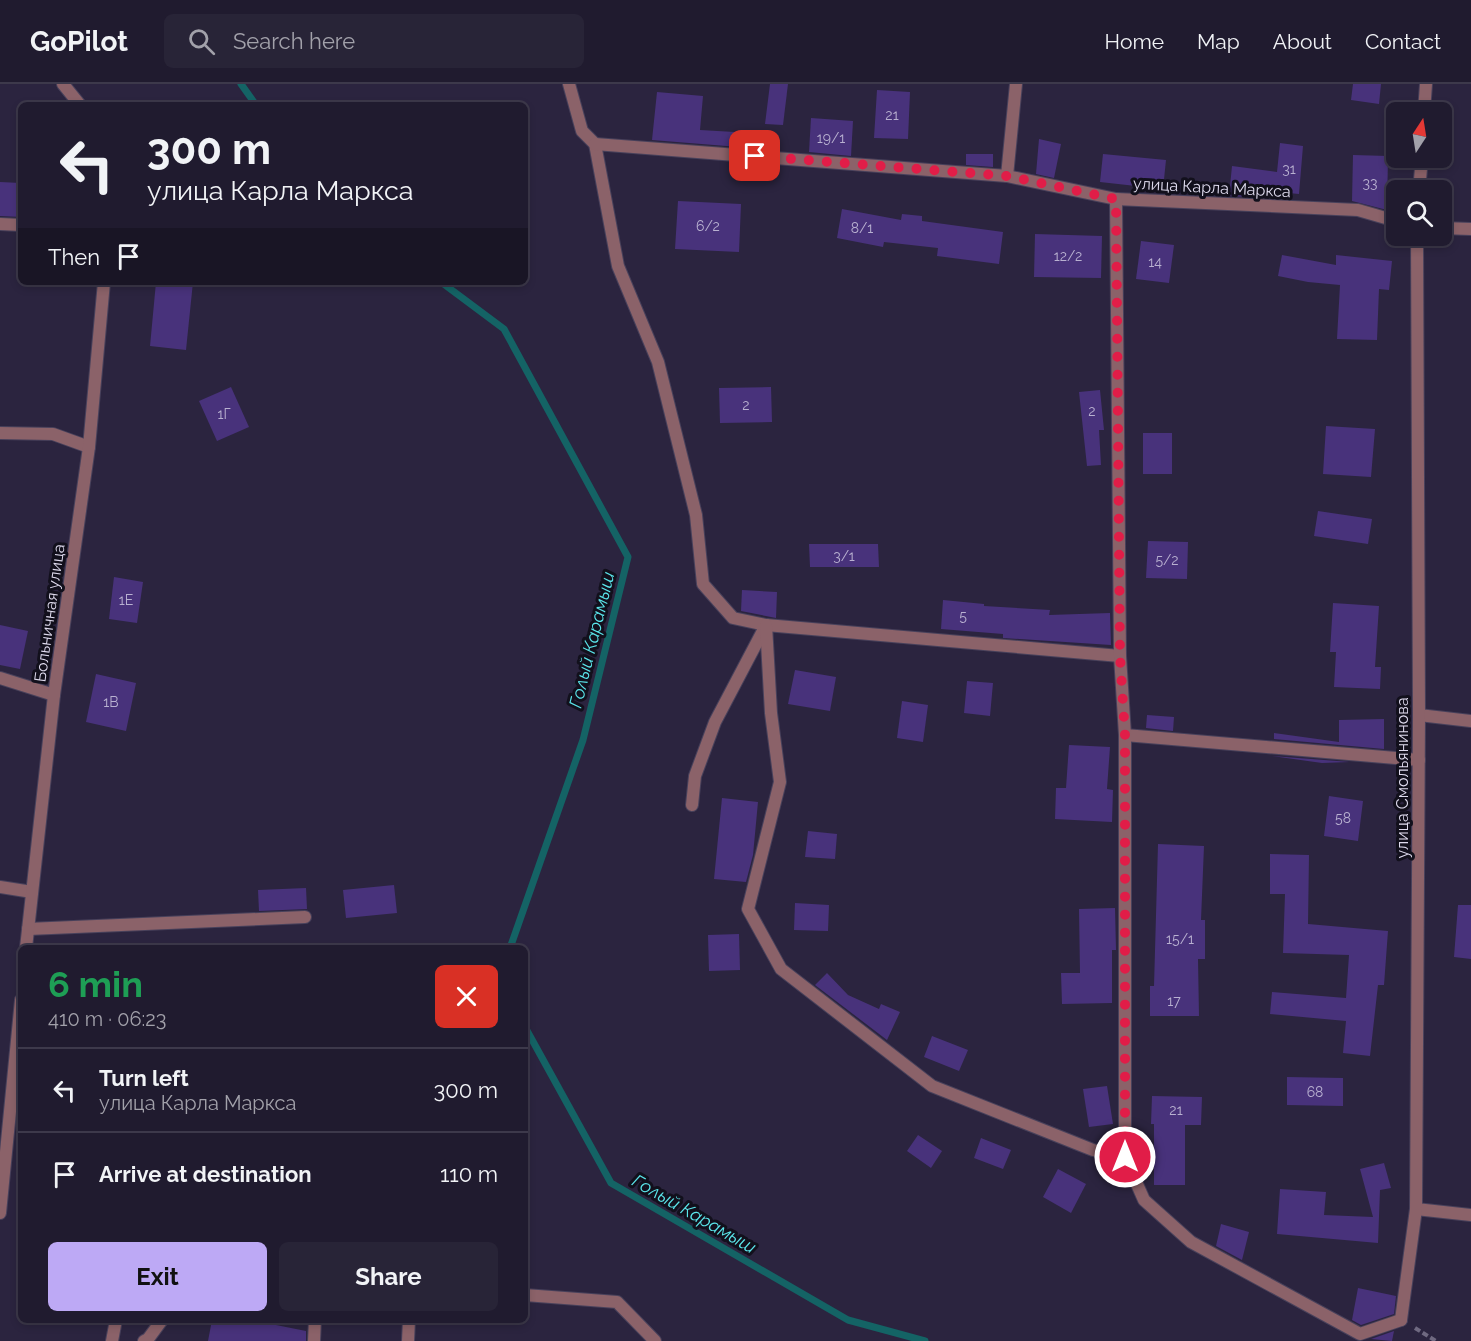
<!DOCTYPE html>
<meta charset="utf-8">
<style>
:root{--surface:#201b2f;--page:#282437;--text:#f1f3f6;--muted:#a2a1aa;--line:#3d394b;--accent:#bda9f5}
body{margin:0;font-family:Raleway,sans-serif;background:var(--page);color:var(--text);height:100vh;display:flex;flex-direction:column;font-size:22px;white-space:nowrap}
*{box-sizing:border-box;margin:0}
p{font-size:20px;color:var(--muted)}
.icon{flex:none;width:33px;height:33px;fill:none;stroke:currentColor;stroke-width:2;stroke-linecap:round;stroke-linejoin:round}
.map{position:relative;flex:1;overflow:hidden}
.drawer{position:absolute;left:18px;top:861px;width:510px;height:378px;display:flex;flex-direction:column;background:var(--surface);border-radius:9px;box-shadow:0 3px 9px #0003,0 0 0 2px var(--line)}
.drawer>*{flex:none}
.guide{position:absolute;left:18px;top:18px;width:510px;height:183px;border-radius:9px;box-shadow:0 3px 9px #0003,0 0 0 2px var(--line);background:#201b2f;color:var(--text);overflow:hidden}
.needle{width:39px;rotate:12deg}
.fabs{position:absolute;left:1386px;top:18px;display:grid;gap:12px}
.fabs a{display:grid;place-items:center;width:66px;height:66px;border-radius:9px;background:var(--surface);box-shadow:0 3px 9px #0003,0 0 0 2px var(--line);font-size:30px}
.pin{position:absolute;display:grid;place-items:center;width:51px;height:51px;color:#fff;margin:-26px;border-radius:12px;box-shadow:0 3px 9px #0006}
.me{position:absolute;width:66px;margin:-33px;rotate:0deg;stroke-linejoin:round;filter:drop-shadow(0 0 4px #0008)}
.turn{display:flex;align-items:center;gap:21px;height:126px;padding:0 30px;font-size:27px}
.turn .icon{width:78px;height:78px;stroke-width:2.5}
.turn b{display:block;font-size:42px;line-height:51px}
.then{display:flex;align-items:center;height:57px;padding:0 30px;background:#0003;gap:12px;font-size:22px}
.round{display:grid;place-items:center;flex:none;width:63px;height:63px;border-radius:9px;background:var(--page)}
.summary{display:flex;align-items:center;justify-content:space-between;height:102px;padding:0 30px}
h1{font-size:36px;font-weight:700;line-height:45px;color:#1e9e55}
.cta{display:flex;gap:12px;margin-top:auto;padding:12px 30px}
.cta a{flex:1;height:69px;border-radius:9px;background:var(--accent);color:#111;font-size:24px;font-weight:700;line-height:69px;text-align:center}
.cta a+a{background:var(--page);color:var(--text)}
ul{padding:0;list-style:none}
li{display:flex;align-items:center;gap:18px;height:84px;padding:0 30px;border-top:2px solid var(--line)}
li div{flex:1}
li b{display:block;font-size:22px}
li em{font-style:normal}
header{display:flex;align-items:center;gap:36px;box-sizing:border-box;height:84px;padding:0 30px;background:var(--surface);border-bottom:2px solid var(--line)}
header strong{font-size:28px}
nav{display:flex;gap:33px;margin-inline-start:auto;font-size:21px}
.search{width:420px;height:54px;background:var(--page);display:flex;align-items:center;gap:15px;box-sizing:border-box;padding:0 21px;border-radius:9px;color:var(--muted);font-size:22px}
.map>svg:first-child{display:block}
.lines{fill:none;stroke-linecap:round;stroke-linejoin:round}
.stream{stroke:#146365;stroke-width:7}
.building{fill:#48327b}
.service-casing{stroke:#48415b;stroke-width:14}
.minor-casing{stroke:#48415b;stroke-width:14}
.path{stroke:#6f6981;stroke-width:4;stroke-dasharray:6 3;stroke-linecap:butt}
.service{stroke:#8b6269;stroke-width:12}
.minor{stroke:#8b6269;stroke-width:12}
.route{stroke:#e11d48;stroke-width:10;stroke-dasharray:0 18}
.labels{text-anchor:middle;stroke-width:6;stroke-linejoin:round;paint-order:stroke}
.number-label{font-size:14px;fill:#b9b1d1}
.street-label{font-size:16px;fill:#dfdbee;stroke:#12101c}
.water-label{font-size:18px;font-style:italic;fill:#5be6eb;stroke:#12101c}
</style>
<header>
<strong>GoPilot</strong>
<div class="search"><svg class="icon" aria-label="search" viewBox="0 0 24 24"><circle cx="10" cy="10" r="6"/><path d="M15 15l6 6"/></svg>Search here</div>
<nav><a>Home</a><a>Map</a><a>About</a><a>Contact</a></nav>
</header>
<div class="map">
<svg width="1471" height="1257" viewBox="0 0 1471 1257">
<rect width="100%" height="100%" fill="#2b243f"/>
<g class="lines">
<g class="stream">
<path d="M241,0L256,21"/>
<path d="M441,198L504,245L628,473L583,656L510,864"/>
<path d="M525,943L611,1099L848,1236L925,1257"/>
</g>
</g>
<g class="building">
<path d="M770,0H788L783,41L765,40Z"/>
<path d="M1353,0H1381L1379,20L1351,16Z"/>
<path d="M877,6L910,8L908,55L874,54Z"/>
<path d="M657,8L703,12L700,46L752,49L751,64L652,56Z"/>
<path d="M811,34L853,37L851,72L809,68Z"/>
<path d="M1039,55L1061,60L1054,94L1036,90Z"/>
<path d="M1280,59L1303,62L1299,110L1268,107L1267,114L1229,112L1232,82L1277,88Z"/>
<path d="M966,70H993V83L966,81Z"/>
<path d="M1103,70L1166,76L1163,105L1100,98Z"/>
<path d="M1353,71L1388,72L1387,126L1352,117Z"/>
<path d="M0,98L21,99V133L0,132Z"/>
<path d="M678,117L741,120L739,168L675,165Z"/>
<path d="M842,125L901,136L902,130L922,132V137L1003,148L999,180L937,172L938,164L884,158L883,163L837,154Z"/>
<path d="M1035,150L1102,152L1101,194L1034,193Z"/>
<path d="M1141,157L1174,161L1169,199L1136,195Z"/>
<path d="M1282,171L1336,181V171L1392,177L1389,206L1379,205L1377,256L1337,255L1340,201L1308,198L1278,192Z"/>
<path d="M156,198H193L186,266L150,262Z"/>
<path d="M231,303L249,343L217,357L199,317Z"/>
<path d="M771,303L772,338L720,339L719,304Z"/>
<path d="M1100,306L1104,346H1099L1101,381L1087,382L1079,308Z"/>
<path d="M1326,342L1375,345L1371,393L1323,390Z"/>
<rect x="1143" y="349" width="29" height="41"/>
<path d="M1318,427L1372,435L1368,460L1314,452Z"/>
<path d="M1148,457L1188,458L1187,495L1146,494Z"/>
<path d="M809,460H878L879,483H810Z"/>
<path d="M114,493L143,498L137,539L109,535Z"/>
<path d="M742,506L777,508L776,534L741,527Z"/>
<path d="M943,516L984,520V522L1050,526L1049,531L1110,529L1111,561L1003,554V550L941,545Z"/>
<path d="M1333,519L1379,522L1375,583H1381L1380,605L1334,603L1336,568H1330Z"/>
<path d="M0,541L28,547L20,585L0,581Z"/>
<path d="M795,586L836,593L830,627L788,620Z"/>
<path d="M96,590L136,599L126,647L86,638Z"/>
<path d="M967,597L993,599L990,632L964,629Z"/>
<path d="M902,617L928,621L923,658L897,654Z"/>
<path d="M1147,631L1174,633L1173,647L1146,644Z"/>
<path d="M1384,635V665L1274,655V649L1339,658V636Z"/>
<path d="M1069,661L1110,663L1107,705L1113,706L1112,738L1055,735L1056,704H1066Z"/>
<path d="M1272,672L1350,678L1322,679Z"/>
<path d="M1329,712L1363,717L1358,757L1324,752Z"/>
<path d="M722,714L758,718L753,771L746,798L714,795Z"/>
<path d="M808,747L837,750L835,775L805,773Z"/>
<path d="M1158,760L1204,762L1201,836H1205V875H1198L1199,932H1150V902H1154Z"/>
<path d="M1270,770L1309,771L1308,840L1388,847L1384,901H1378L1370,972L1343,969L1346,937L1270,930L1272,908L1346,914L1349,871L1283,869L1285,810H1270Z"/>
<path d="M394,801L397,829L346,834L343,806Z"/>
<path d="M306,804L307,825L259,827L258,806Z"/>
<path d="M795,819L829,821L828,847L794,846Z"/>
<path d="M1458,821H1471V875L1454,873Z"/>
<path d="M1115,824L1116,866H1112V919L1062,920L1061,889H1080L1079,825Z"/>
<path d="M739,850L740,886L709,887L708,851Z"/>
<path d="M827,889L848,911L879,925L881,920L900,928L887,956L815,901Z"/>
<path d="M932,952L968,966L959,987L924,973Z"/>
<path d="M1287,993L1343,994V1022L1287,1021Z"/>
<path d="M1107,1002L1113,1040L1089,1043L1083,1005Z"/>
<path d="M1152,1012L1202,1013L1201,1041H1185V1101H1154V1040H1151Z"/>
<path d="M918,1051L942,1067L931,1084L907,1067Z"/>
<path d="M981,1054L1011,1066L1003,1085L974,1074Z"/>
<path d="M1384,1079L1391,1104L1380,1106L1378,1159L1277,1150L1280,1105L1326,1108L1324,1131L1373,1133L1360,1085Z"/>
<path d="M1058,1085L1086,1100L1071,1129L1043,1113Z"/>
<path d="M1221,1140L1249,1148L1242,1176L1216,1162Z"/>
<path d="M1358,1204L1396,1212L1394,1230L1361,1241L1352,1236Z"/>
<path d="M212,1236H277L276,1241L306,1247V1257H208Z"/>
<path d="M1394,1247L1392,1257L1371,1255Z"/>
</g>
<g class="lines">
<g class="service-casing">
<g id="service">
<path d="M0,349L53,350L89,363"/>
<path d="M1125,651L1419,676"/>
<path d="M692,721L695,692L715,638L766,541"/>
<path d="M0,803L32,808"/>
<path d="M28,845L305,833"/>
<path d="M1125,1073L1144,1116L1191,1158L1360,1250L1401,1236"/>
<path d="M525,1211L617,1218L655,1257"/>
<path d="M112,1257L116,1236"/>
<path d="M144,1257L148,1255L162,1236"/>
<path d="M314,1257L315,1236"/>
<path d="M408,1257L409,1236"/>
</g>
</g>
<g class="minor-casing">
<g id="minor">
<path d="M63,0L80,21"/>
<path d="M569,0L582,47L595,60L618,182L658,278L696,431L703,500L733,534L766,541L1120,572"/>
<path d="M1424,28L1426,0"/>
<path d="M595,60L1007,92L1116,115L1358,126L1396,137"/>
<path d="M1007,92L1016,0"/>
<path d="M1419,106L1422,74"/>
<path d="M0,140L21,141"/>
<path d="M1442,144L1471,145"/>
<path d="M766,541L771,629L780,698L748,825L781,885L932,1002L1093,1066L1125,1073V651L1120,572L1116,115"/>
<path d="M0,594L54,611"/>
<path d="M1419,631L1471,637"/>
<path d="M26,864L54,611L89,363L104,198"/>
<path d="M1416,1125L1471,1131"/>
<path d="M0,1129L21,916"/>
<path d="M1401,1236L1416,1125L1419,631L1417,152"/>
</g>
</g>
<path class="path" d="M1415,1244L1436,1257"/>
<use href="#service" class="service"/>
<use href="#minor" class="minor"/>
</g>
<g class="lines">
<path class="route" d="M755,72L1007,92L1116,115L1120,572L1125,651V1073"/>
</g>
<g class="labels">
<g class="number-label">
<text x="892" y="36">21</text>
<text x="831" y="59">19/1</text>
<text x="1289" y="90">31</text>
<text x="1370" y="104">33</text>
<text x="708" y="147">6/2</text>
<text x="862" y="149">8/1</text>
<text x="1068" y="177">12/2</text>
<text x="1155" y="183">14</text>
<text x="746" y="326">2</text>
<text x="1092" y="332">2</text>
<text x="224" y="335">1Г</text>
<text x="844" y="477">3/1</text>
<text x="1167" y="481">5/2</text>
<text x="126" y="521">1Е</text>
<text x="963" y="537">5</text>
<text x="111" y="623">1В</text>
<text x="1343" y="739">58</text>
<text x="1180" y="860">15/1</text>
<text x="1174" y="922">17</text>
<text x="1315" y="1013">68</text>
<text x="1176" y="1031">21</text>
</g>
<g class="street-label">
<text transform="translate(1212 103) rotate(3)" y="6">улица Карла Маркса</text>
<text transform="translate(49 529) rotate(-82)" y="6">Больничная улица</text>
<text transform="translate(1402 694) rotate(-90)" y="6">улица Смольянинова</text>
</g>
<g class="water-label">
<text transform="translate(592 556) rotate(-76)" y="6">Голый Карамыш</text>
<text transform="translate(694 1130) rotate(30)" y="6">Голый Карамыш</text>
</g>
</g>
</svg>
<div class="fabs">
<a><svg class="needle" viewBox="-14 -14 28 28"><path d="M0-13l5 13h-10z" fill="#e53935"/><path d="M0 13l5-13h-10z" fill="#a2a1aa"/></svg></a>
<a><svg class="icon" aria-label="search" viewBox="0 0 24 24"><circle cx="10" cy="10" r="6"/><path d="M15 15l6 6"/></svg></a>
</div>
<div class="pin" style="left:755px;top:72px;background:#d93025"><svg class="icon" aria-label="arrive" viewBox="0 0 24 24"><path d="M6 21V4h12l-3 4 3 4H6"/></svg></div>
<svg class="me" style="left:1125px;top:1073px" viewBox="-20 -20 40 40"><circle r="17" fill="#e11d48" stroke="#fff" stroke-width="3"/><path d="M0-11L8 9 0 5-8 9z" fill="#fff"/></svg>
<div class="guide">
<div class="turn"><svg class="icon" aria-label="left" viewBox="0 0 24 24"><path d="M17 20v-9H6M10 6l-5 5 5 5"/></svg><div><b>300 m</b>улица Карла Маркса</div></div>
<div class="then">Then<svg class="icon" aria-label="arrive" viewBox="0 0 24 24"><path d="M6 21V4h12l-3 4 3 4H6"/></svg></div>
</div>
<section class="drawer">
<div class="summary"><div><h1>6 min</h1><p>410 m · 06:23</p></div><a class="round" style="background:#d93025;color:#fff"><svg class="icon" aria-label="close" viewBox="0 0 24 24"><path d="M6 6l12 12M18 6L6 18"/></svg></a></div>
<ul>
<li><svg class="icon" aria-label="left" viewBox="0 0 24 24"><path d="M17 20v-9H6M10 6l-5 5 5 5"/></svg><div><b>Turn left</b><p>улица Карла Маркса</p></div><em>300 m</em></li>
<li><svg class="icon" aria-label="arrive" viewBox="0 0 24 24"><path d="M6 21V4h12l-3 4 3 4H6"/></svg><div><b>Arrive at destination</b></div><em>110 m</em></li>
</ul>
<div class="cta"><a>Exit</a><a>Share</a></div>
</section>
</div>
